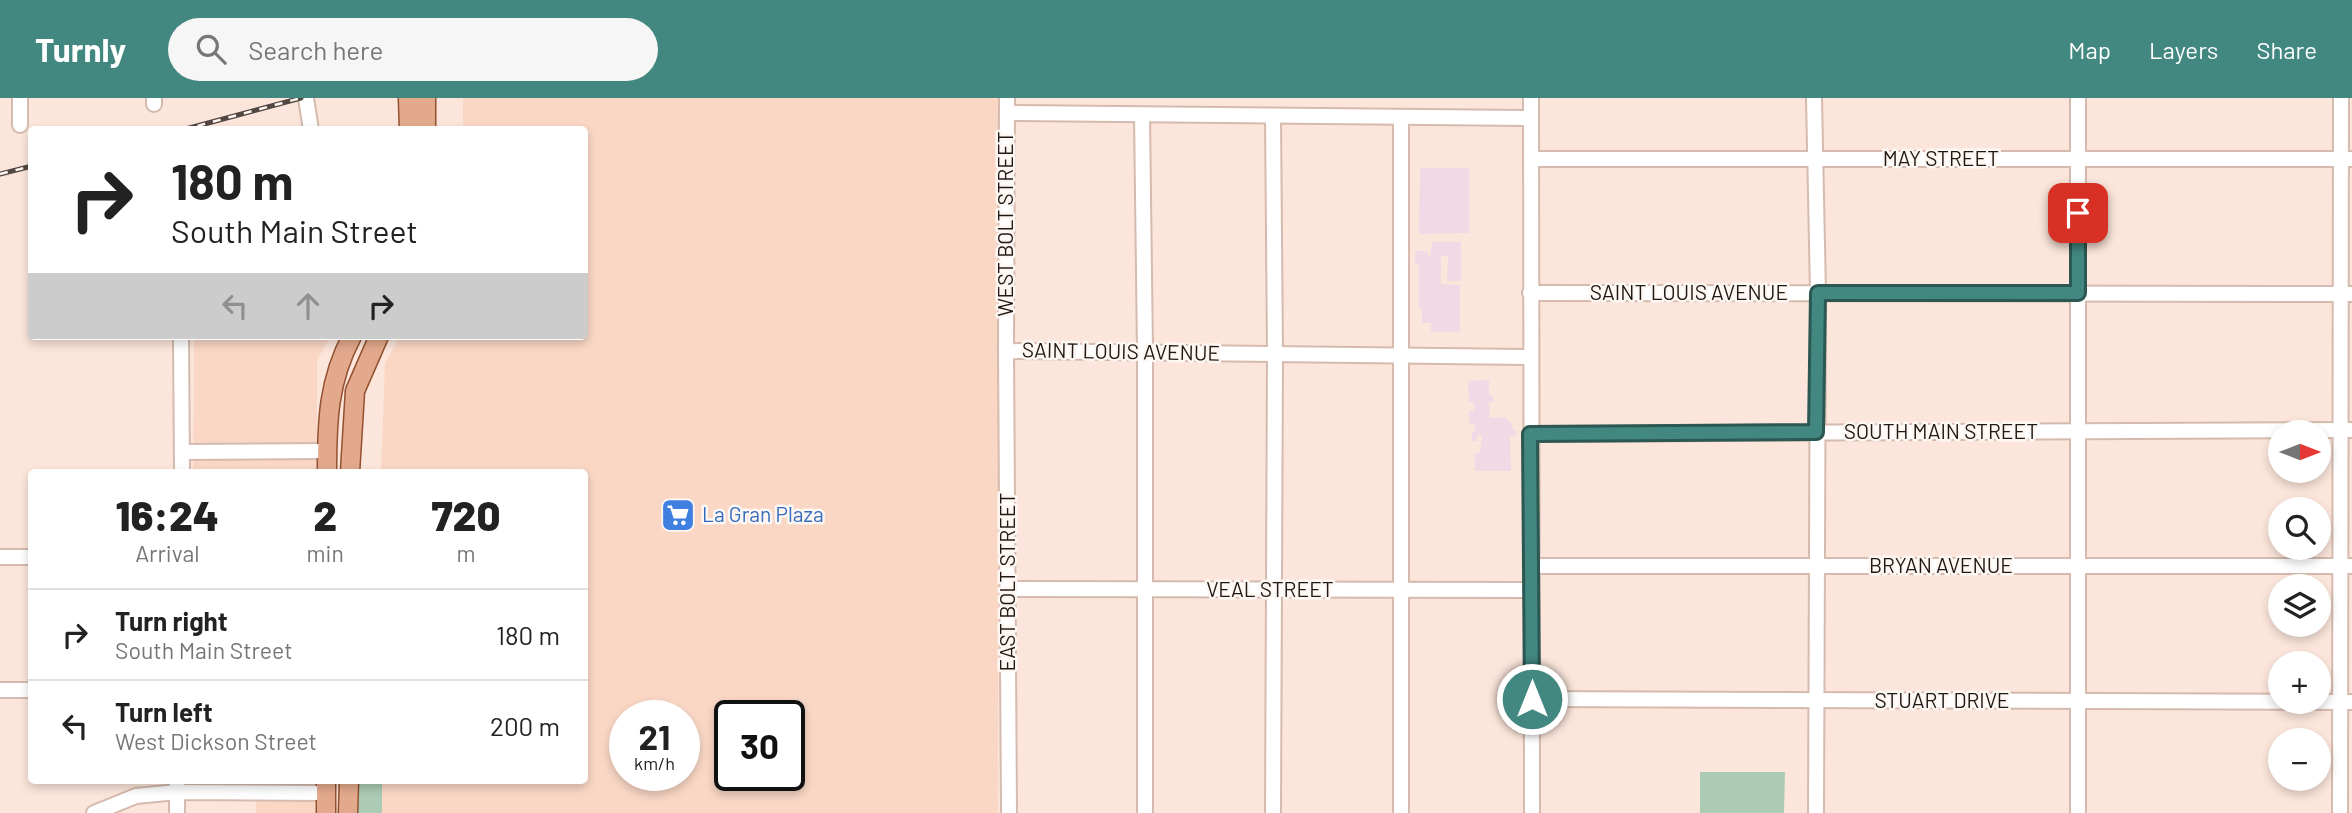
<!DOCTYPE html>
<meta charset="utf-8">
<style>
:root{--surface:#fff;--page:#f6f6f6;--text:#222;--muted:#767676;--line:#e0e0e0;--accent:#428880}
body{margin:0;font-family:Barlow,sans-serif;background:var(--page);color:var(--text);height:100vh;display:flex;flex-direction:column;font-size:26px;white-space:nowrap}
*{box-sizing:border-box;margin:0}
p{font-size:23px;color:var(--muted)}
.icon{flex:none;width:38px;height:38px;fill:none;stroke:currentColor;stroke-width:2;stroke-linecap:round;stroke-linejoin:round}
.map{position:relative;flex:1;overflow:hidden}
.details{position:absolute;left:28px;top:371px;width:560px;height:315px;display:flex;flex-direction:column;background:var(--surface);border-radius:7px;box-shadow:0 4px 10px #0003}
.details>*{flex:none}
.top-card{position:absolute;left:28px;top:28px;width:560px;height:214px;border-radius:7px;box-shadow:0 4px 10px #0003;background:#fff;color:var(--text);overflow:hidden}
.needle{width:46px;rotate:90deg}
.fabs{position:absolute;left:2268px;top:322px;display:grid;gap:14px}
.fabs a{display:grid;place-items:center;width:63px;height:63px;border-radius:50%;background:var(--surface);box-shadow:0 4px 10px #0003;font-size:35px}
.speed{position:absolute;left:609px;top:602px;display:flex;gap:14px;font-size:35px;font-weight:700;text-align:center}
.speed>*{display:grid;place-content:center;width:91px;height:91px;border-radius:50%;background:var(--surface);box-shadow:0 4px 10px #0003;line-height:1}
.speed small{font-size:18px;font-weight:400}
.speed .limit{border:4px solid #111;border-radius:10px;background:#fff;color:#111}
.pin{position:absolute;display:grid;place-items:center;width:60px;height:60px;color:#fff;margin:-30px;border-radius:14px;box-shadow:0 4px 10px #0006}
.me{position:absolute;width:77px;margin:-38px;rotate:0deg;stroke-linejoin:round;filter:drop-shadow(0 0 5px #0008)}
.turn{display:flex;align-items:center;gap:24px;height:147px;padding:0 28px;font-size:32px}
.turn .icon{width:91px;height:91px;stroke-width:2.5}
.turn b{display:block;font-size:49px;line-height:60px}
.lanes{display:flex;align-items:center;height:66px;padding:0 28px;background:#0003;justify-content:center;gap:35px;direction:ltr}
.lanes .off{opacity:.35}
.eta{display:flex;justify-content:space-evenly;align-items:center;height:119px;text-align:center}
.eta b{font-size:42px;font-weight:800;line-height:49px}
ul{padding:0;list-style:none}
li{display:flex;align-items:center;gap:21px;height:91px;padding:0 28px;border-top:2px solid var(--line)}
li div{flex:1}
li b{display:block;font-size:26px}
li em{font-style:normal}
header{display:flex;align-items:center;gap:42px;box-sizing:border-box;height:98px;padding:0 35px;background:var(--accent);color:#fff}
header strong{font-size:33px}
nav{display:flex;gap:38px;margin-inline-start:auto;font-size:24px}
.search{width:490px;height:63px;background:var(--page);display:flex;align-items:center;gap:18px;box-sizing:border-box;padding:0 24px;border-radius:38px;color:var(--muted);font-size:26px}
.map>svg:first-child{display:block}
.built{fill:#fad7c5;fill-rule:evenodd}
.education{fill:#f1dae5}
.green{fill:#abcbb4}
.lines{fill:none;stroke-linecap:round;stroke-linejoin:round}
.minor-casing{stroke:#d5baad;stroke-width:18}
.major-casing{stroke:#935130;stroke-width:21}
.minor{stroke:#fff;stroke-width:14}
.major{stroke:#e3a98c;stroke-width:18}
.rail-casing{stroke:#534741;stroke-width:5}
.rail{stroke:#fdf7f4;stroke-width:2.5;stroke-dasharray:8;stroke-linecap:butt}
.route-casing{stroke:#2b5853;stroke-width:18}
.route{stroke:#428880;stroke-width:12}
.labels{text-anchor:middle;stroke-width:5;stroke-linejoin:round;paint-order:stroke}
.street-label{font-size:21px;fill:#211813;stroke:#fdf7f4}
.shop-label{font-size:21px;fill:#366cbe;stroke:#fdf7f4;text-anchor:start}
</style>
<header>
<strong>Turnly</strong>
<div class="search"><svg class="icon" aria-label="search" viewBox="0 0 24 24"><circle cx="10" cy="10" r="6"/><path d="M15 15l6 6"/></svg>Search here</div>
<nav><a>Map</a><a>Layers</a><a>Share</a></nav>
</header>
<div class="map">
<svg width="2352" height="715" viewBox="0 0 2352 715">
<rect width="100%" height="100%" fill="#fce6db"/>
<g class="built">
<path d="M463,0H1000L998,715H370L371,683L584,682V374H381L385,265L400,238H584V32L463,31ZM625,618H684V677H625ZM730,618H789V677H730Z"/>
<path d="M194,238H331L317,262V374H193Z"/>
<rect x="256" y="683" width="59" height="32"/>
</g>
<g class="education">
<path d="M1420,70H1469V135L1419,136Z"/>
<path d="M1432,144H1461V183H1447L1448,158H1441V186L1460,187V234H1431V225H1422V211L1419,210V166H1415V153H1428V159H1430Z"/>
<path d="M1489,282V297H1493V304H1489L1490,320L1505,319L1506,321H1509V325H1512L1513,332H1516V338L1510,339L1511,373H1475V355H1480L1482,337H1477V343H1472V334L1475,333V327L1469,326V313L1474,312V304H1469L1468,283Z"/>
</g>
<g class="green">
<path d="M1700,674H1785L1784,715H1700Z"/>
<rect x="358" y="683" width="24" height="32"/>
</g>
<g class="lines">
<g class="minor-casing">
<g id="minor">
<path d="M306,0L311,32"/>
<path d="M1007,0L1006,253L1009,715"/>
<path d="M1531,0L1532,715"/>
<path d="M1814,0L1818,195L1816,715"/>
<path d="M2078,0V715"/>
<path d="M154,6V0"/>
<path d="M1007,15L1531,20"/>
<path d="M1142,17L1145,254V715"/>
<path d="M20,27V0"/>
<path d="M1531,61H2352"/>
<path d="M1530,195L2352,196"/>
<path d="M181,238L182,374"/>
<path d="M1006,253L1530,259"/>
<path d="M1530,336L2352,332"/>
<path d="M182,354L327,353"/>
<path d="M0,459H32"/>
<path d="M1531,468H2352"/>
<path d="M1009,491L1531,492"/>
<path d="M0,592H32"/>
<path d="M1532,601L2352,604"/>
<path d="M94,715L136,698L177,694L326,695"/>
<path d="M177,715V682"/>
<path d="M1273,715L1275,256L1273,18"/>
<path d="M1401,715V19"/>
<path d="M2340,715L2341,0"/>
</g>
</g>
<g class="major-casing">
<g id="major">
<path d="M408,0L409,32"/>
<path d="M426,32V0"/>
<path d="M327,374C327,324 328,283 352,238"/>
<path d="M350,374L355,293L379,238"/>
<path d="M326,682V715"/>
<path d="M348,715L349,682"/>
</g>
</g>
<use href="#minor" class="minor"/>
<use href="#major" class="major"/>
<g class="rail-casing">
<g id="rail">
<path d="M182,32L301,0"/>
<path d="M0,76L32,68"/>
</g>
</g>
<use href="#rail" class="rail"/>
</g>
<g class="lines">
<g class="route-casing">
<path id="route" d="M1532,601L1530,336L1816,334L1818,195H2078V115"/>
</g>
<use href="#route" class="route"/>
</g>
<defs>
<g id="supermarket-square" transform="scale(1.75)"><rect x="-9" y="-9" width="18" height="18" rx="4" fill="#3f7fe0" stroke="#fdf7f4"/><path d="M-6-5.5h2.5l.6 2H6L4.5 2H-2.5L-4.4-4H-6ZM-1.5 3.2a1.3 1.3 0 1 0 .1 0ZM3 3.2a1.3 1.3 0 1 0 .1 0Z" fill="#fff"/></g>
</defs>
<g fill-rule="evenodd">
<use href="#supermarket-square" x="678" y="417"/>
</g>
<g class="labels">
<g class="street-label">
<text x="1941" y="68">MAY STREET</text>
<text transform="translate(1006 126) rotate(-90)" y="7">WEST BOLT STREET</text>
<text x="1689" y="202">SAINT LOUIS AVENUE</text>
<text transform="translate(1121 254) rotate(1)" y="7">SAINT LOUIS AVENUE</text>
<text x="1941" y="341">SOUTH MAIN STREET</text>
<text x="1941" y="475">BRYAN AVENUE</text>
<text transform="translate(1008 484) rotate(-90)" y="7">EAST BOLT STREET</text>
<text x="1270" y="499">VEAL STREET</text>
<text x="1942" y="610">STUART DRIVE</text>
</g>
<g class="shop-label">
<text x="702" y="424">La Gran Plaza</text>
</g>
</g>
</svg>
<div class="fabs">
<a><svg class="needle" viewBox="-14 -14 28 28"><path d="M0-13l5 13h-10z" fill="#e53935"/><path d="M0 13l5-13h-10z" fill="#767676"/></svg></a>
<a><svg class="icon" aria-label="search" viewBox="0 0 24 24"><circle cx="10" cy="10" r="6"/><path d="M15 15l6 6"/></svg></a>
<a><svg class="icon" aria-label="layers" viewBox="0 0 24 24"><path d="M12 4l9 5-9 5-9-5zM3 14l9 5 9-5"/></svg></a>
<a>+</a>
<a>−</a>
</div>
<div class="speed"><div>21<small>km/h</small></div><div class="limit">30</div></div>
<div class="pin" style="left:2078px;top:115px;background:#d93025"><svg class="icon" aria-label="arrive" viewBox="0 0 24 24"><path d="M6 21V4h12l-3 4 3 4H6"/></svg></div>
<svg class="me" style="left:1532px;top:601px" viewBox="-20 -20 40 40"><circle r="17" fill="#428880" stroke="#fff" stroke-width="3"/><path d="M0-11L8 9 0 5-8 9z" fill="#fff"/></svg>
<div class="top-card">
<div class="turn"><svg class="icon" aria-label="right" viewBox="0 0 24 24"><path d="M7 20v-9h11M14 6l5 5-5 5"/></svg><div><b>180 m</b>South Main Street</div></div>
<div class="lanes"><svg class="icon off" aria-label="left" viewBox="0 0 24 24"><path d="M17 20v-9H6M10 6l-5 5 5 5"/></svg><svg class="icon off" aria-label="ahead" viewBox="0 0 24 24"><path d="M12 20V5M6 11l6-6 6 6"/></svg><svg class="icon" aria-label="right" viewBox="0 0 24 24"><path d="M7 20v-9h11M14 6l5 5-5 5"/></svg></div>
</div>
<section class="details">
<div class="eta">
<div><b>16:24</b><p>Arrival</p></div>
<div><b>2</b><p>min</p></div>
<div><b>720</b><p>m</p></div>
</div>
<ul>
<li><svg class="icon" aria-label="right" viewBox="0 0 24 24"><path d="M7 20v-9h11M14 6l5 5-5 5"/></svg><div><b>Turn right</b><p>South Main Street</p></div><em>180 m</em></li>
<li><svg class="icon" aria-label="left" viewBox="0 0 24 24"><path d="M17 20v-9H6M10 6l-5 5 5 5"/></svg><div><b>Turn left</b><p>West Dickson Street</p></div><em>200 m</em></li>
</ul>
</section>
</div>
